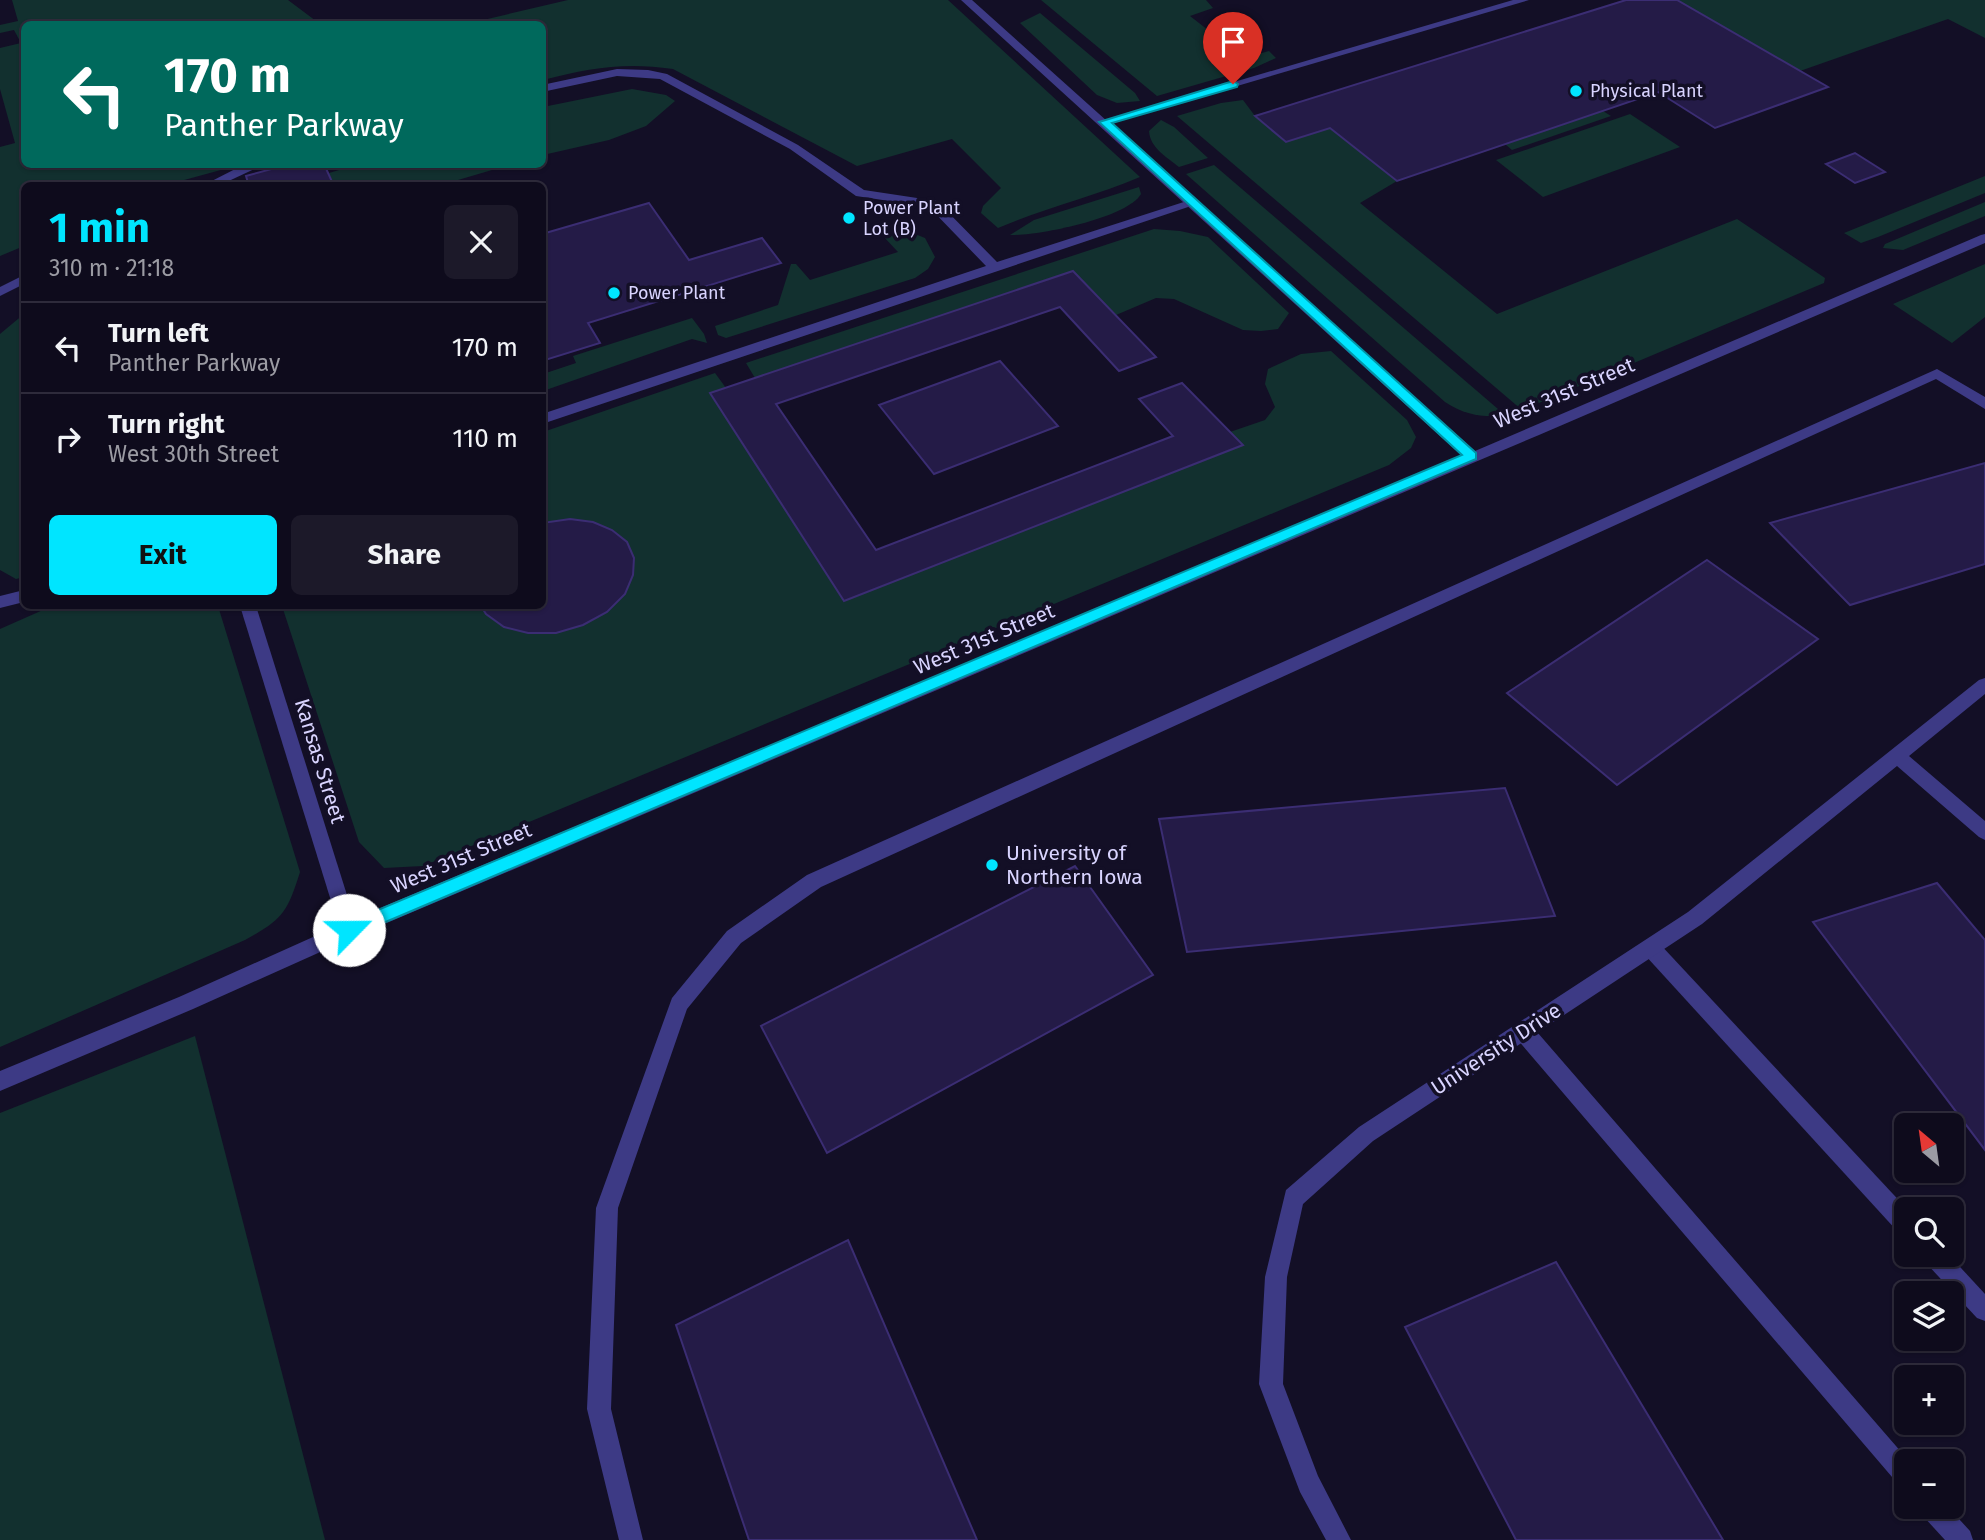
<!DOCTYPE html>
<meta charset="utf-8">
<style>
:root{--surface:#0e0b1c;--page:#1c1929;--text:#f1f3f6;--muted:#9b9ba3;--line:#2e2b3b;--accent:#00e5ff}
body{margin:0;font-family:"Fira Sans",sans-serif;background:var(--page);color:var(--text);height:100vh;display:flex;flex-direction:column;font-size:26px;white-space:nowrap}
*{box-sizing:border-box;margin:0}
p{font-size:23px;color:var(--muted)}
.icon{flex:none;width:38px;height:38px;fill:none;stroke:currentColor;stroke-width:2;stroke-linecap:round;stroke-linejoin:round}
.map{position:relative;flex:1;overflow:hidden}
.details{position:absolute;left:21px;top:182px;width:525px;height:427px;display:flex;flex-direction:column;background:var(--surface);border-radius:10px;box-shadow:0 2px 5px #0004,0 0 0 2px var(--line)}
.details>*{flex:none}
.hud{position:absolute;left:21px;top:21px;width:525px;height:147px;border-radius:10px;box-shadow:0 2px 5px #0004,0 0 0 2px var(--line);background:#00695c;color:#fff;overflow:hidden}
.needle{width:46px;rotate:331deg}
.tools{position:absolute;left:1894px;top:1113px;display:grid;gap:14px}
.tools a{display:grid;place-items:center;width:70px;height:70px;border-radius:10px;background:var(--surface);box-shadow:0 2px 5px #0004,0 0 0 2px var(--line);font-size:35px}
.pin{position:absolute;display:grid;place-items:center;width:60px;height:60px;color:#fff;margin:-72px -30px;border-radius:50% 50% 50% 0;rotate:-45deg;box-shadow:0 0 7px #0007}
.pin .icon{rotate:45deg}
.me{position:absolute;width:77px;margin:-38px;rotate:67deg;stroke-linejoin:round;filter:drop-shadow(0 0 5px #0008)}
.turn{display:flex;align-items:center;gap:24px;height:147px;padding:0 28px;font-size:32px}
.turn .icon{width:91px;height:91px;stroke-width:2.5}
.turn b{display:block;font-size:49px;line-height:60px}
.round{display:grid;place-items:center;flex:none;width:74px;height:74px;border-radius:10px;background:var(--page)}
.head{display:flex;align-items:center;justify-content:space-between;height:119px;padding:0 28px}
h1{font-size:42px;font-weight:700;line-height:52px;color:var(--accent)}
.cta{display:flex;gap:14px;margin-top:auto;padding:14px 28px}
.cta a{flex:1;height:80px;border-radius:10px;background:var(--accent);color:#111;font-size:28px;font-weight:700;line-height:80px;text-align:center}
.cta a+a{background:var(--page);color:var(--text)}
ul{padding:0;list-style:none}
li{display:flex;align-items:center;gap:21px;height:91px;padding:0 28px;border-top:2px solid var(--line)}
li div{flex:1}
li b{display:block;font-size:26px}
li em{font-style:normal}
.map>svg:first-child{display:block}
.green{fill:#12302f}
.building{fill:#241b47;stroke:#3b2d73;stroke-width:2}
.lines{fill:none;stroke-linecap:round;stroke-linejoin:round}
.service{fill:#3d3a85;fill-rule:evenodd}
.minor{fill:#3d3a85;fill-rule:evenodd}
.route{fill:#00e5ff;stroke:#0095a6;stroke-width:2}
.poi-dot{fill:#00e5ff;stroke:#130f26;stroke-width:2.5}
.labels{text-anchor:middle;stroke-width:7;stroke-linejoin:round;paint-order:stroke}
.far-poi-label{font-size:18px;fill:#d9d4ff;stroke:#130f26;text-anchor:start}
.street-label{font-size:21px;fill:#d9d4ff;stroke:#130f26}
.poi-label{font-size:21px;fill:#d9d4ff;stroke:#130f26;text-anchor:start}
</style>
<div class="map">
<svg width="1985" height="1540" viewBox="0 0 1985 1540">
<rect width="100%" height="100%" fill="#130f26"/>
<g class="green">
<path d="M12,0H288L320,24H24V164L239,165L166,185L24,186V246L0,256V147L15,143L0,89V48L21,43L14,30L0,33V25L18,21Z"/>
<path d="M568,0H948L1140,177C1093,197 1044,208 998,228L981,213L983,206L1001,188L952,139L857,166L673,69C624,62 590,68 543,80L542,24H466Z"/>
<path d="M1041,0H1206L1213,8L1190,16L1244,58L1269,51L1276,58L1254,68L1157,96Z"/>
<path d="M1677,0H1985V38L1948,19L1800,71Z"/>
<path d="M1040,13L1135,93L1140,101L1117,103L1097,95L1020,23Z"/>
<path d="M632,89L666,95L675,101L646,126L609,140L543,155V107Z"/>
<path d="M1243,100L1255,116L1286,142L1330,128L1397,181L1360,203L1497,314L1737,219L1825,278L1824,283L1522,410L1177,116L1221,103Z"/>
<path d="M1603,111L1611,116L1512,150L1505,144Z"/>
<path d="M1630,114L1680,147L1543,197L1496,160Z"/>
<path d="M1161,120L1174,127L1208,158L1179,167C1167,157 1150,148 1149,131Z"/>
<path d="M356,165V164L509,165L441,185H334L329,173Z"/>
<path d="M1214,165L1498,409L1500,416C1478,417 1464,414 1445,402L1186,174Z"/>
<path d="M1985,176V193L1878,237L1861,243L1844,233Z"/>
<path d="M1139,187L1141,194C1127,218 1038,236 1010,235L1034,220Z"/>
<path d="M1985,202V216L1903,250L1883,248L1885,244Z"/>
<path d="M1154,229L1180,231L1208,237L1289,313L1278,329L1261,331L1243,330L1174,299L1156,298L1116,315L1073,271L755,378L746,363Z"/>
<path d="M905,230L925,238L935,257L928,269L915,278L726,338L718,335L715,326L778,305L791,264H796L810,280L898,252L883,236L888,231Z"/>
<path d="M1985,264V317L1952,343L1893,304Z"/>
<path d="M24,314V577L16,579L0,570V334Z"/>
<path d="M692,318L704,334L707,343L692,339L543,391V374L576,363L573,356Z"/>
<path d="M1331,351L1407,420L1416,437L1411,448L1389,465L423,866L384,868L359,842L282,606H542L543,432L715,373L726,388L711,393L844,601L1242,445L1230,432L1265,420L1275,407L1265,384L1268,369L1301,354Z"/>
<path d="M52,606H218L300,872C287,913 283,919 245,940L0,1047V629Z"/>
<path d="M195,1036L325,1540H0V1113Z"/>
</g>
<g class="building">
<path d="M1626,0H1677L1828,87L1715,128L1658,92L1397,181L1330,128L1286,142L1255,116Z"/>
<path d="M1855,153L1885,172L1855,183L1826,164Z"/>
<path d="M290,164H324L334,186H249L246,176Z"/>
<path d="M649,203L689,260L762,238L781,263L588,323L600,343L542,361V234Z"/>
<path d="M1073,271L1156,357L1119,371L1060,307L776,404L876,550L1173,436L1139,399L1182,383L1243,445L844,601L710,393Z"/>
<path d="M1000,361L1058,426L934,474L879,405Z"/>
<path d="M1985,463V564L1850,605L1770,523Z"/>
<path d="M570,519L593,522L612,530L627,542L634,558L633,575L625,594L607,612L583,625L556,633H528L504,627L486,614L481,606H542V523Z"/>
<path d="M1707,560L1818,639L1617,785L1507,693Z"/>
<path d="M1505,788L1555,916L1187,952L1159,819Z"/>
<path d="M1075,866L1153,975L827,1153L761,1026Z"/>
<path d="M1937,883L1985,940V1150L1813,922Z"/>
<path d="M848,1240L977,1540H749L676,1325Z"/>
<path d="M1556,1262L1723,1540H1516L1405,1327Z"/>
</g>
<g class="lines">
<g class="service">
<path d="M1513,0H1529L1108,124L1098,122Z"/>
<path d="M617,69L648,70L667,74L798,145L864,190L937,201L997,262L1190,200L1200,203L542,424V414L986,266L929,207L856,196L790,149L660,79L617,76L542,92V85Z"/>
<path d="M245,164H265L218,186H202Z"/>
<path d="M24,275V284L0,296V287Z"/>
<path d="M1937,369L1985,397V409L1936,379L821,887L741,943L687,1009L618,1208L611,1409L643,1540H619L587,1409L596,1208L672,998L727,931L807,875Z"/>
<path d="M24,590V602L0,608V596Z"/>
<path d="M240,606H256L358,930L356,936L349,938L342,936L340,930Z"/>
<path d="M1651,939L1658,942L1907,1209L1906,1235L1898,1232L1644,954L1641,948L1644,942Z"/>
<path d="M1524,1023L1531,1025L1909,1461H1906V1488L1898,1484L1517,1039L1514,1032L1517,1025Z"/>
<path d="M1923,1255H1949L1985,1294V1321L1977,1318L1926,1263Z"/>
<path d="M1920,1507H1948L1970,1531L1973,1540H1945L1923,1516Z"/>
</g>
<g class="minor">
<path d="M961,0H972L1475,451L1981,235L1985,234V243L1539,435L356,936L193,1009L0,1091V1071L179,997L342,924L1462,456Z"/>
<path d="M1985,678V694L1909,756L1985,821V840L1979,837L1897,766L1702,924L1373,1141L1303,1204L1287,1277L1283,1384L1318,1476L1351,1540H1326L1300,1492L1259,1384L1265,1277L1286,1190L1359,1127L1688,912L1979,680Z"/>
</g>
</g>
<path class="route" d="M1233,81L1238,84L1237,87L1112,123L1476,453V459L355,935L349,938L342,935L340,930L342,925L1462,455L1099,122Z"/>
<g class="poi-dot">
<circle cx="1576" cy="91" r="7"/>
<circle cx="849" cy="218" r="7"/>
<circle cx="614" cy="293" r="7"/>
<circle cx="992" cy="865" r="7"/>
</g>
<g class="labels">
<g class="far-poi-label">
<text x="1590" y="97">Physical Plant</text>
<text x="863" y="214">Power Plant<tspan x="863" dy="21">Lot (B)</tspan></text>
<text x="628" y="299">Power Plant</text>
</g>
<g class="street-label">
<text transform="translate(1564 393) rotate(-23)" y="7">West 31st Street</text>
<text transform="translate(984 639) rotate(-23)" y="7">West 31st Street</text>
<text transform="translate(320 761) rotate(73)" y="7">Kansas Street</text>
<text transform="translate(461 858) rotate(-23)" y="7">West 31st Street</text>
<text transform="translate(1496 1049) rotate(-33)" y="7">University Drive</text>
</g>
<g class="poi-label">
<text x="1006" y="860">University of<tspan x="1006" dy="24">Northern Iowa</tspan></text>
</g>
</g>
</svg>
<div class="tools">
<a><svg class="needle" viewBox="-14 -14 28 28"><path d="M0-13l5 13h-10z" fill="#e53935"/><path d="M0 13l5-13h-10z" fill="#9b9ba3"/></svg></a>
<a><svg class="icon" aria-label="search" viewBox="0 0 24 24"><circle cx="10" cy="10" r="6"/><path d="M15 15l6 6"/></svg></a>
<a><svg class="icon" aria-label="layers" viewBox="0 0 24 24"><path d="M12 4l9 5-9 5-9-5zM3 14l9 5 9-5"/></svg></a>
<a>+</a>
<a>−</a>
</div>
<div class="pin" style="left:1233px;top:84px;background:#d93025"><svg class="icon" aria-label="arrive" viewBox="0 0 24 24"><path d="M6 21V4h12l-3 4 3 4H6"/></svg></div>
<svg class="me" style="left:349px;top:930px" viewBox="-20 -20 40 40"><circle r="19" fill="#fff"/><path d="M0-13L10 11 0 6-10 11z" fill="#00e5ff"/></svg>
<div class="hud">
<div class="turn"><svg class="icon" aria-label="left" viewBox="0 0 24 24"><path d="M17 20v-9H6M10 6l-5 5 5 5"/></svg><div><b>170 m</b>Panther Parkway</div></div>
</div>
<section class="details">
<div class="head"><div><h1>1 min</h1><p>310 m · 21:18</p></div><a class="round"><svg class="icon" aria-label="close" viewBox="0 0 24 24"><path d="M6 6l12 12M18 6L6 18"/></svg></a></div>
<ul>
<li><svg class="icon" aria-label="left" viewBox="0 0 24 24"><path d="M17 20v-9H6M10 6l-5 5 5 5"/></svg><div><b>Turn left</b><p>Panther Parkway</p></div><em>170 m</em></li>
<li><svg class="icon" aria-label="right" viewBox="0 0 24 24"><path d="M7 20v-9h11M14 6l5 5-5 5"/></svg><div><b>Turn right</b><p>West 30th Street</p></div><em>110 m</em></li>
</ul>
<div class="cta"><a>Exit</a><a>Share</a></div>
</section>
</div>
